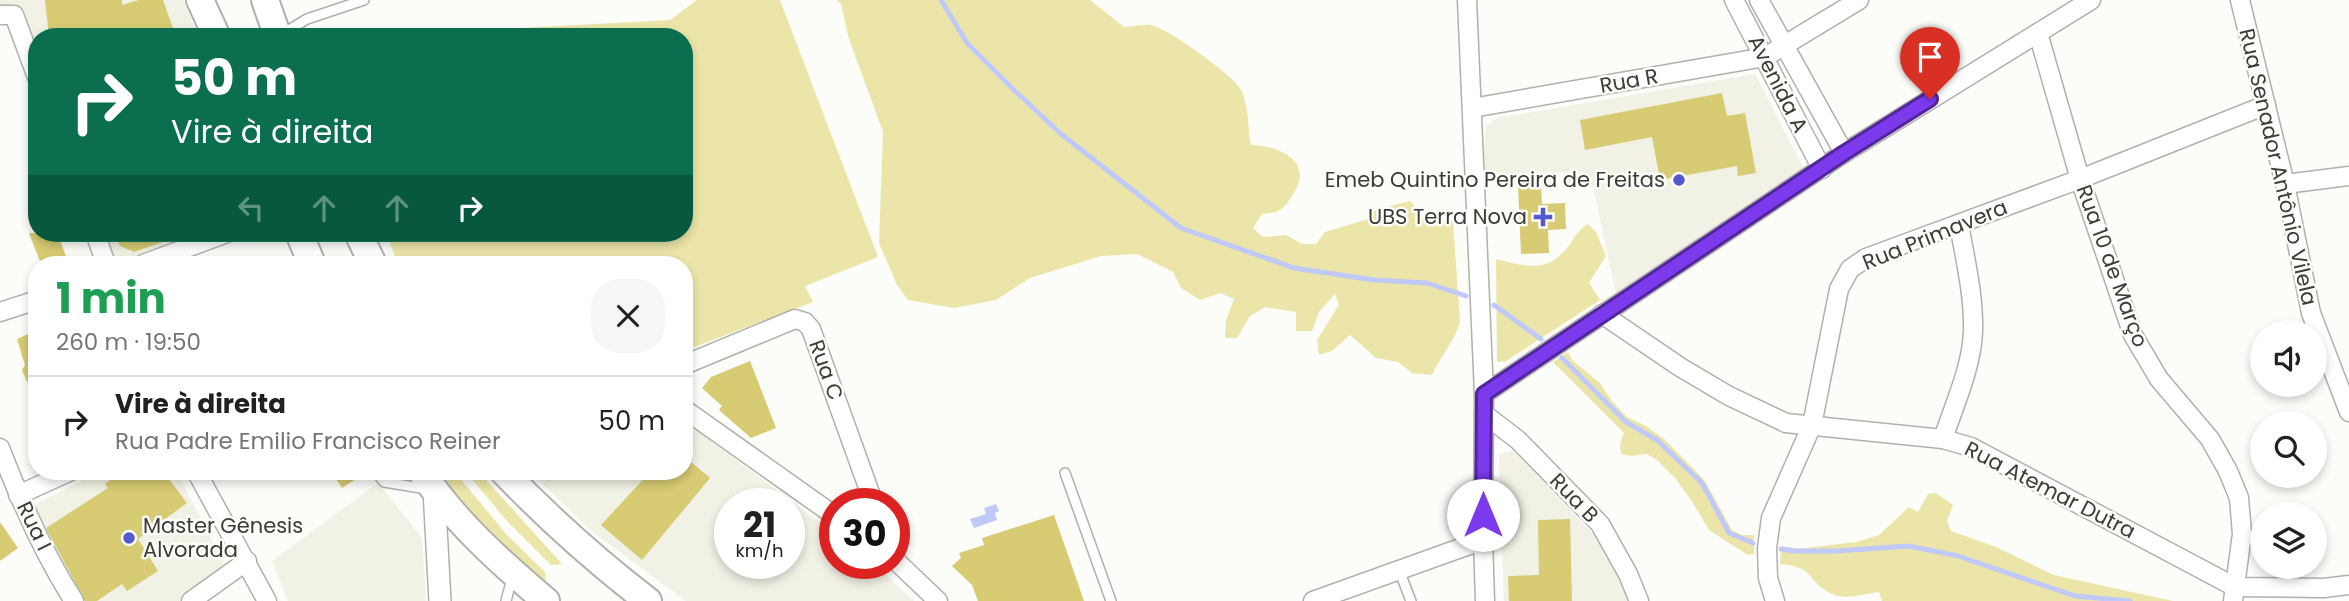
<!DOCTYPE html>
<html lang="pt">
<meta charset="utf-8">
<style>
:root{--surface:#fff;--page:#f6f6f6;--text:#202124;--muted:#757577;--line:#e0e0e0}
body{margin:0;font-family:Poppins,sans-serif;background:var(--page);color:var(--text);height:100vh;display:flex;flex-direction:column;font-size:26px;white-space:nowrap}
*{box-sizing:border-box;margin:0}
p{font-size:23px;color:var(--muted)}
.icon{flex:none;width:38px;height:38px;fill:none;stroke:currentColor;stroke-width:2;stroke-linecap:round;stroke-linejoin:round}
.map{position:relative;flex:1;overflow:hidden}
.sheet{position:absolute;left:28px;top:256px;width:665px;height:224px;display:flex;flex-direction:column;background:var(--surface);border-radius:28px;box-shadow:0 4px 10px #0003}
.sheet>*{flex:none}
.banner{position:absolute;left:28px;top:28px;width:665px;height:214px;border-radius:28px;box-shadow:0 4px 10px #0003;background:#0b6e4f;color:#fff;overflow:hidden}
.controls{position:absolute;left:2250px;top:320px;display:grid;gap:14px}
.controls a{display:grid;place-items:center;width:77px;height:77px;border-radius:50%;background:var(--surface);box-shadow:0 4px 10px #0003;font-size:35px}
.speed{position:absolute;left:714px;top:488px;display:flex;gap:14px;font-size:35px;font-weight:700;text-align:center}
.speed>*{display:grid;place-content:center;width:91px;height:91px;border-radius:50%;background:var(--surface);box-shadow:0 4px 10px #0003;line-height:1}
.speed small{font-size:18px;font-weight:400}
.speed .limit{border:10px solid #d22;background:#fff;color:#111}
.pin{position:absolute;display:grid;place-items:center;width:60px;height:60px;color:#fff;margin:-72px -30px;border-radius:50% 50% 50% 0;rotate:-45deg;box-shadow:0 0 7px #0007}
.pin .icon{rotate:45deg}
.me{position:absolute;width:77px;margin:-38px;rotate:0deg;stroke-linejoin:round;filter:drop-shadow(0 0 5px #0008)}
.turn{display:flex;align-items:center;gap:24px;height:147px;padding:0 28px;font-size:32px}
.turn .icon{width:91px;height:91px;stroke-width:2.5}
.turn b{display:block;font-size:49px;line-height:60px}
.lanes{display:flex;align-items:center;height:66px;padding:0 28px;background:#0003;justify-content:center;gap:35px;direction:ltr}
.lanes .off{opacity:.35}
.round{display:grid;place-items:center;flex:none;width:74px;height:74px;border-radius:28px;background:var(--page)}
.overview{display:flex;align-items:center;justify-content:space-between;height:119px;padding:0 28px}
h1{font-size:42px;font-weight:700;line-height:52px;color:#1e9e55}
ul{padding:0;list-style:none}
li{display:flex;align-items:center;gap:21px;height:91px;padding:0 28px;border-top:2px solid var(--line)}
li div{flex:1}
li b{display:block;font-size:26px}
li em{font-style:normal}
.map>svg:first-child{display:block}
.built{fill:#f2f1e5;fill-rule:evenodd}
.green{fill:#ece5a9}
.water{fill:#c0c9f8}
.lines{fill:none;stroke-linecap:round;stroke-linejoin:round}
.stream{stroke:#c0c9f8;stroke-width:5}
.building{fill:#d7cb73}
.service-casing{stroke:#b0b0ac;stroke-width:12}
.minor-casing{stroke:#b0b0ac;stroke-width:21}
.tertiary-casing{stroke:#b0b0ac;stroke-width:24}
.primary-casing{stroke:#b0b0ac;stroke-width:30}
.service{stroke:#fff;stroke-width:9}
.minor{stroke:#fff;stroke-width:18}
.tertiary{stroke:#fff;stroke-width:21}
.primary{stroke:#fff;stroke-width:26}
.route-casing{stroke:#51269a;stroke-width:18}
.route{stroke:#7c3aed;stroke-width:12}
.poi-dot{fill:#5459d0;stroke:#fcfcf8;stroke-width:2.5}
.labels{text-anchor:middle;stroke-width:5;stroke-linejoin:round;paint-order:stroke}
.street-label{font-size:21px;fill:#3b3b39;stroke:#fcfcf8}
.poi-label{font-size:21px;fill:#3b3b39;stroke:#fcfcf8;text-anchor:end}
</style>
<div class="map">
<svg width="2349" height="601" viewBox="0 0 2349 601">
<rect width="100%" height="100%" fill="#fcfcf8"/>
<g class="built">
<path d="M0,0H183L198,37H37V69L16,13H0Z"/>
<path d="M1755,74L1805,171L1616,294L1593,186H1568L1567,172L1483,175L1486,126L1497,118Z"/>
<path d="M98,233H195L112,264Z"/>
<path d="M684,421L835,534V564H874L914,601H686L594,533L529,471H684ZM730,504H789V564H730Z"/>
<path d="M1512,450L1595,536L1619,579L1629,601H1504L1499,455Z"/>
<path d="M102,471H176L226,567L179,601H87L28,508Z"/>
<path d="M378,483L422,538L426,601H288L272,561Z"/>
</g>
<g class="green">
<path d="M697,0H780L878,257L805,286L813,302L684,351V264H398L386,233H684V37H434L447,32L670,20Z"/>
<path d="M837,0H1090L1124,27C1133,27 1143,24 1151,25C1167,28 1231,74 1239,87C1250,104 1247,126 1251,145C1279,146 1315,161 1293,194C1290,200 1284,208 1278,211C1274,213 1267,213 1262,214L1253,228L1263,237L1286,235L1302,244H1316L1325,232L1365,220L1377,209L1410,201L1418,209L1425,221H1453L1460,322C1454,342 1440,357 1432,375L1412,373L1398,362L1376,358L1350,335L1332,351L1319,355L1317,340L1339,305L1335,294L1319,312L1312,331H1296V312L1265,307L1250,316L1237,338H1225L1226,320L1234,299L1220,293L1200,300L1181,288L1173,272L1137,254L1101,256L1030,278L996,300L954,308L908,300L897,285L879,243L883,132L849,39L841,4Z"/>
<path d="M1588,224L1596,232L1606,256L1589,283L1600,300L1506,361L1497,362L1496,259C1527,267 1549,274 1570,244C1576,235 1579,229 1588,224Z"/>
<path d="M1568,352L1573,361L1600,383L1612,401L1627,417L1646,426L1664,439L1695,470L1705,481L1732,530L1742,535H1754V554L1748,555L1709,530L1691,500L1675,478L1657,460L1647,454L1631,456L1621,454L1620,444L1624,433L1553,362Z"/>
<path d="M436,471H454L506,534L545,572L546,582C503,553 466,513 436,471Z"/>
<path d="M465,471H478L562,564L551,565L507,521Z"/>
<path d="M1936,493L1953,505L1947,521L1951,531L1996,547L2054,575L2173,601H1882L1879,592C1864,594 1844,601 1830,593C1805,580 1816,567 1780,564L1781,546L1798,549L1856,542L1879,535L1909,507L1918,512L1928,494Z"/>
</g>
<path class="water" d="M996,504L999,511L995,513L997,520L974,528L970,519L986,514L984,508Z"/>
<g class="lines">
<g class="stream">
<path d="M941,0L967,43L1014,90L1061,134L1181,228L1294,268L1374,280L1427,283L1466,296"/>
<path d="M1494,305L1541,339"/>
<path d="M1562,358L1626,422L1657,440L1702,483L1729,533L1753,543"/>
<path d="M1781,549L1795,551H1836L1909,546L1958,556L2075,596L2130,601"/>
</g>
</g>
<g class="building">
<path d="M45,0H122V5L139,0H163L176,37H49Z"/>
<path d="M1722,93L1727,116L1745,113L1756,173L1738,176L1737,166L1660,180L1652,137L1585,150L1580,120Z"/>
<path d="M1541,184L1542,204L1565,203L1566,229L1548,230L1549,253L1521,254L1518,185Z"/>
<path d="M29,233H57L69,264H41Z"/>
<path d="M115,233H182V235L134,252L120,246Z"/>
<path d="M30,333L32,339L37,337V405L22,370L25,365L17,339Z"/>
<path d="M750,361L776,428L751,438L719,410L722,406L702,388L711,377Z"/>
<path d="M684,456L710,478L642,560L601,525L651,471H684Z"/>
<path d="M123,471H163L187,503L138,539L158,571L127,591L122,584L97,601H85L46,528L108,488L105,484Z"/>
<path d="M331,471H368L342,488Z"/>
<path d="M1054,515L1084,601H978L972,585L952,566L961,558L959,553L984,545L982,538Z"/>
<path d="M1570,519L1572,601H1509L1508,576L1539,575L1538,520Z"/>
<path d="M0,522L18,548L0,561Z"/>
</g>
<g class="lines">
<g class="service-casing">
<g id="service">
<path d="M282,34L307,19L364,0"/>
<path d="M375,471L384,482L427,489"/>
<path d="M1065,473L1111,601"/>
<path d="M1399,570L1411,601"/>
<path d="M506,601L512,578"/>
</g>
</g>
<g class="minor-casing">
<g id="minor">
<path d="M1467,0L1484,394L1483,540L1485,601"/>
<path d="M1734,0L1822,169"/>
<path d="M1759,0L1844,153"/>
<path d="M2240,0L2285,184L2311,313L2349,412"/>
<path d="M0,15H14L37,77"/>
<path d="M2038,33L2080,179L2133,335L2159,379L2210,439L2228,471L2239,498L2242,534L2233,601"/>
<path d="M1472,108L1765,57L1859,0"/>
<path d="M2285,184L2349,176"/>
<path d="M95,233L106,264"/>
<path d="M143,264L227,233"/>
<path d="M0,312L37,300"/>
<path d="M1602,314L1680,367L1729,396L1786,423L1943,439L1971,447L2235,587L2324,588L2349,585"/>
<path d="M684,365L795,319L805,322L811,329L874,504"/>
<path d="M1484,394L1844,153L2091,0"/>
<path d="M684,409L835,516"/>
<path d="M1484,414L1518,440L1600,524L1628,574L1639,601"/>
<path d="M1943,439C1954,405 1972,367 1973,331C1974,295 1965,259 1959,224"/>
<path d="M0,448C20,500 43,553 74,601"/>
<path d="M196,471L267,601"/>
<path d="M18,495L71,471"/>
<path d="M894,559L938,601"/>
<path d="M191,601L247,561"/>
<path d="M1313,601L1483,540"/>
<path d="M1775,601L1768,578L1767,548L1771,518L1812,425L1839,289L1850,269L1866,258L2080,179L2266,105"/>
</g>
</g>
<g class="tertiary-casing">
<path id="tertiary" d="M434,490L440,601"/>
</g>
<g class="primary-casing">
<g id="primary">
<path d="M200,0L217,37"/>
<path d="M265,0L278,37"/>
<path d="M299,233L312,264"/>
<path d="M358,233L373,264"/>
<path d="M421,471C454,521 501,563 546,601"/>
<path d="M503,471C548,518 596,561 648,601"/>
</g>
</g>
<use href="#service" class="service"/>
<use href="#minor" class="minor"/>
<use href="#tertiary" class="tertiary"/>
<use href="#primary" class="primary"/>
</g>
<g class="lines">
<g class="route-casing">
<path id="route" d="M1483,515L1484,394L1844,153L1930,99"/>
</g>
<use href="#route" class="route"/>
</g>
<g class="poi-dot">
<circle cx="1679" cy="180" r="7"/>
<path d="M1539.5 206.5h7v7h7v7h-7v7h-7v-7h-7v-7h7z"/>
<circle cx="129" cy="538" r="7"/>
</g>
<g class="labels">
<g class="street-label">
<text transform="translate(1629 81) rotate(-10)" y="7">Rua R</text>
<text transform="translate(1778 84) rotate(63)" y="7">Avenida A</text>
<text transform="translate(2278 167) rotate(77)" y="7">Rua Senador Antônio Vilela</text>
<text transform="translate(1935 235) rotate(-22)" y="7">Rua Primavera</text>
<text transform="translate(2112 266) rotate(70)" y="7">Rua 10 de Março</text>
<text transform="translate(826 370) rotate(70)" y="7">Rua C</text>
<text transform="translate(2050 490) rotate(27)" y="7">Rua Atemar Dutra</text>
<text transform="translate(1574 498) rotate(46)" y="7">Rua B</text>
<text transform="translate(34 526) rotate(64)" y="7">Rua I</text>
</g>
<g class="poi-label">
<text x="1665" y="187">Emeb Quintino Pereira de Freitas</text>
<text x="1527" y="224">UBS Terra Nova</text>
<text x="143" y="533" text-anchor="start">Master Gênesis<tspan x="143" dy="24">Alvorada</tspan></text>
</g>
</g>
</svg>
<div class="controls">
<a><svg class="icon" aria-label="sound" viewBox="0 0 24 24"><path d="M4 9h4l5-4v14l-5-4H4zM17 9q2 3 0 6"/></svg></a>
<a><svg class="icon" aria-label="search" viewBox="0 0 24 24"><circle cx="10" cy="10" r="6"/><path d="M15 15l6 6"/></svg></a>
<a><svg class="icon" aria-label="layers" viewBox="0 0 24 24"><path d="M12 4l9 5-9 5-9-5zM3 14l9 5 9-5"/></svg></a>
</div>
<div class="speed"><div>21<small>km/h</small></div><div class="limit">30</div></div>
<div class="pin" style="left:1930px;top:99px;background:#d93025"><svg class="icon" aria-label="arrive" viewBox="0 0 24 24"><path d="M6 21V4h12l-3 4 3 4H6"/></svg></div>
<svg class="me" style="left:1483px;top:515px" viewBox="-20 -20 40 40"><circle r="19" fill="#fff"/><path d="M0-13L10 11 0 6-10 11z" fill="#7c3aed"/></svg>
<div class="banner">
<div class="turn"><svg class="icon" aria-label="right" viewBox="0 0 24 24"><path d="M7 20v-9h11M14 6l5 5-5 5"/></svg><div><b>50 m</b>Vire à direita</div></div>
<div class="lanes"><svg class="icon off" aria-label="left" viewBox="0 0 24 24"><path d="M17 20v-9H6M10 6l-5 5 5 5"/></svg><svg class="icon off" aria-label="ahead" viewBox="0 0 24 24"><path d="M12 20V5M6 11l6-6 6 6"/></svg><svg class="icon off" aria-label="ahead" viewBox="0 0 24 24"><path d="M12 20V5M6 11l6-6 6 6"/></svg><svg class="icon" aria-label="right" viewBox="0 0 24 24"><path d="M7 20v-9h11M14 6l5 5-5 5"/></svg></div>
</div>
<section class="sheet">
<div class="overview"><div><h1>1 min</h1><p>260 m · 19:50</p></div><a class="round"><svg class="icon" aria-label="close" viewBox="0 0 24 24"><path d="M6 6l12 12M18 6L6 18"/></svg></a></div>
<ul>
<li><svg class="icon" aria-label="right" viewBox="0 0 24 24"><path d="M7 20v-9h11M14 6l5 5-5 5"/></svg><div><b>Vire à direita</b><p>Rua Padre Emilio Francisco Reiner</p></div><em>50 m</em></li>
</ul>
</section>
</div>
